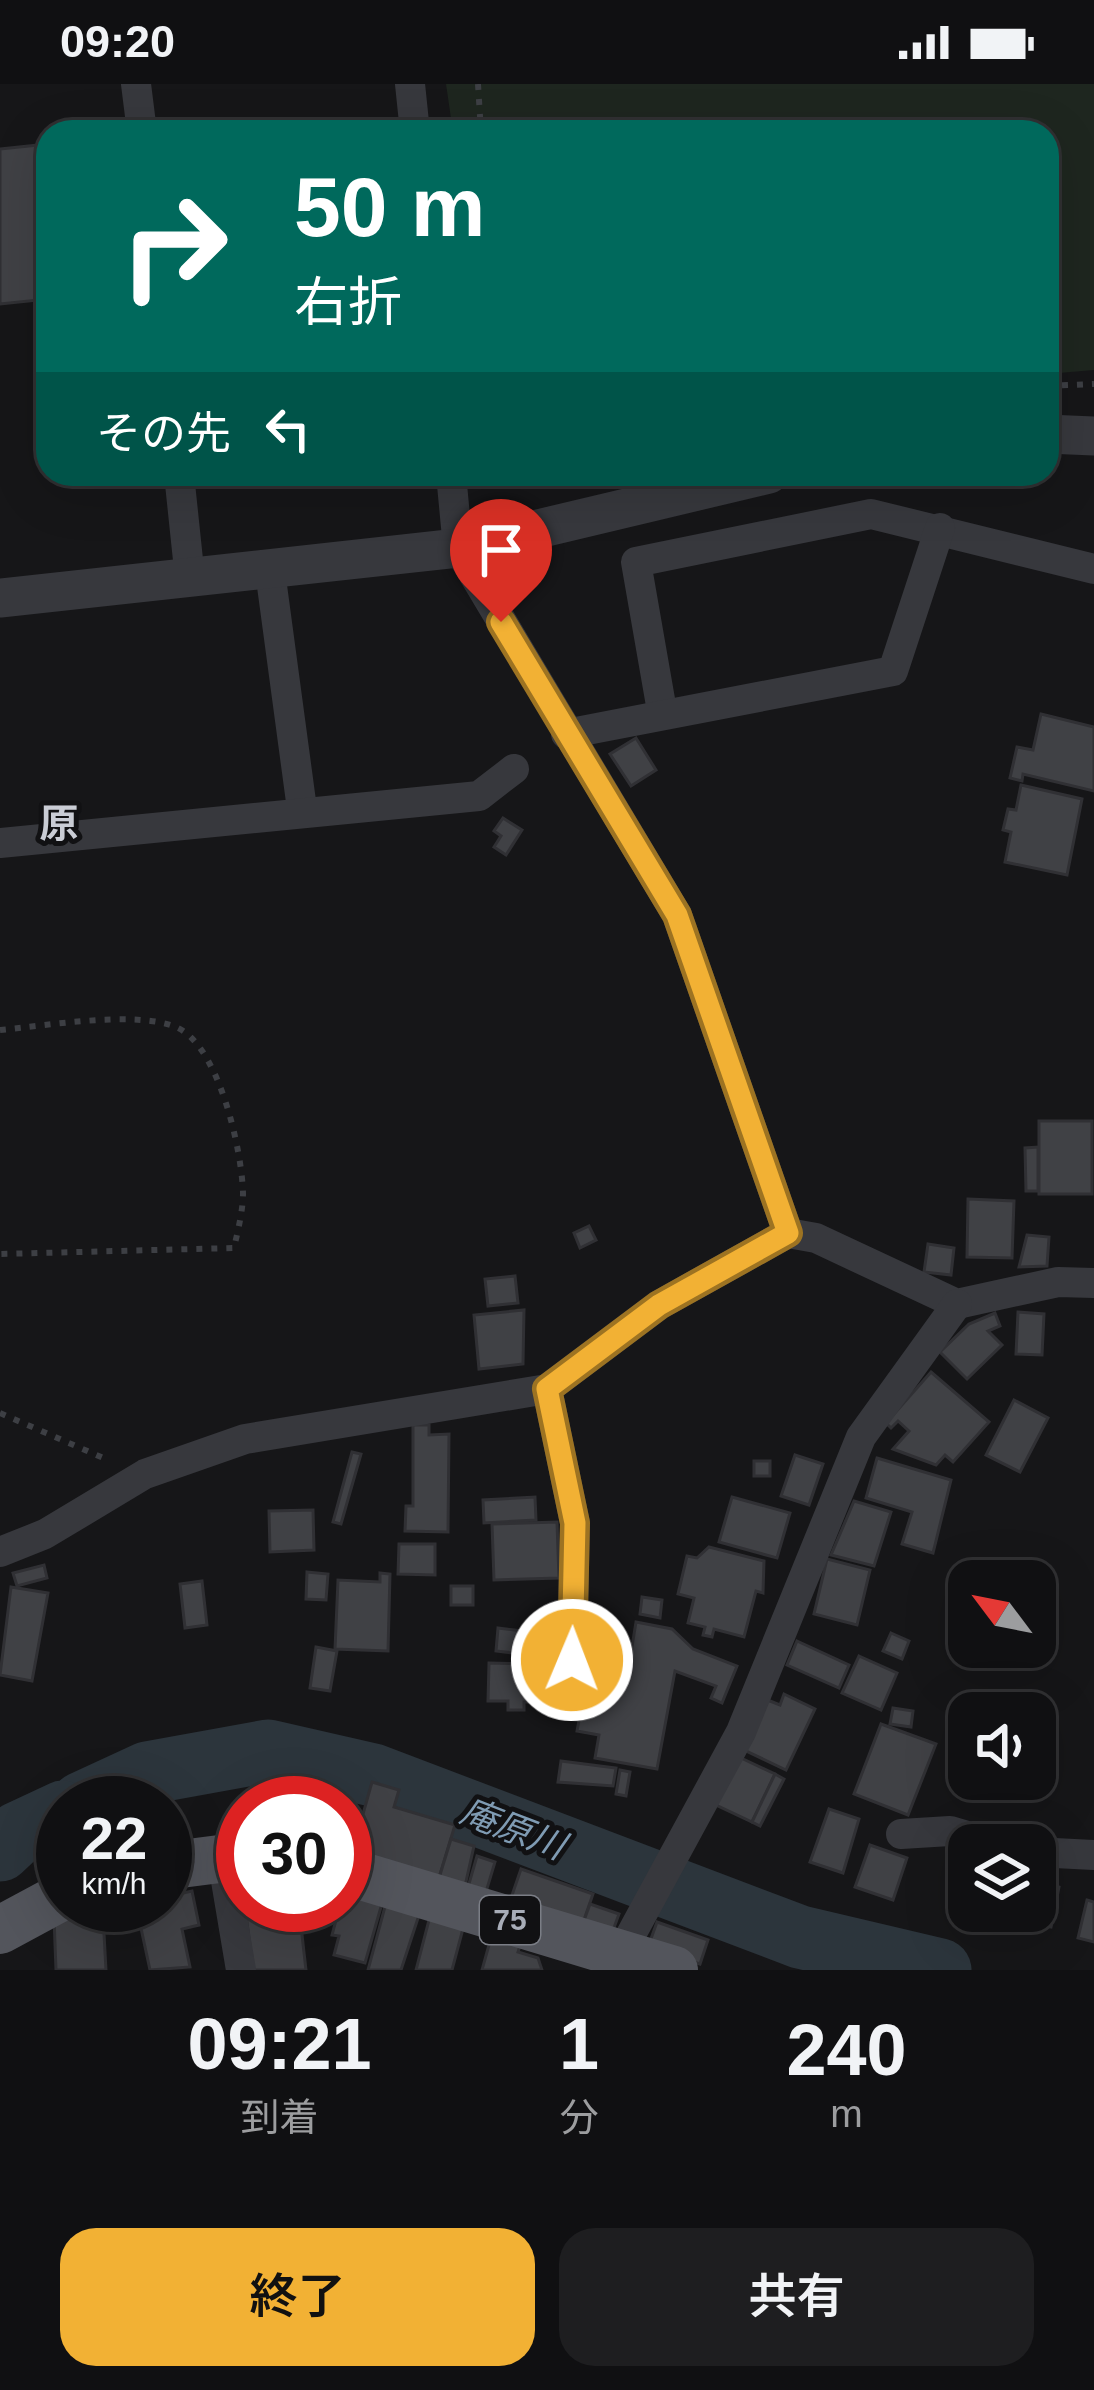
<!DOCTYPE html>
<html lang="ja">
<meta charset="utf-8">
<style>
:root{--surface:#101012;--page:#1e1e20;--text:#f1f3f6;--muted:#9c9d9f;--line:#303032;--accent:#f2b134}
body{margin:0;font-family:Arial,"Noto Sans JP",sans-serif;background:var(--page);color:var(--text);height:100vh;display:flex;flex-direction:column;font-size:45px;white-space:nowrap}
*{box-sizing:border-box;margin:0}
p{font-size:39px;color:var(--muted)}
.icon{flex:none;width:66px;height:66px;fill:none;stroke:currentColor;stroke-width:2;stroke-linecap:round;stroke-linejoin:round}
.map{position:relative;height:1886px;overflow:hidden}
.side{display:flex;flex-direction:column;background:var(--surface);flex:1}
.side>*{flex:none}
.top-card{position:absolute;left:36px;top:36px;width:1023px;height:366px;border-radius:36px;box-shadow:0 12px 48px #0002,0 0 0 3px var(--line);background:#00695c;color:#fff;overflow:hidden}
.needle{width:78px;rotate:302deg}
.buttons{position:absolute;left:948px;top:1476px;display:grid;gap:24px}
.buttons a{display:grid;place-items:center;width:108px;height:108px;border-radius:24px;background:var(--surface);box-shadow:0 12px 48px #0002,0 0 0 3px var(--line);font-size:60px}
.speed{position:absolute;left:36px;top:1692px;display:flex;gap:24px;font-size:60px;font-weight:700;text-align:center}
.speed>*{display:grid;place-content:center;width:156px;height:156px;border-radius:50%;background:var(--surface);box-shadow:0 12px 48px #0002,0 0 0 3px var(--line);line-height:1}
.speed small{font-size:30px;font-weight:400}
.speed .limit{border:18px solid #d22;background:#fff;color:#111}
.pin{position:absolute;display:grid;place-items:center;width:102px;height:102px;color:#fff;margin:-123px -51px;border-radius:50% 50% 50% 0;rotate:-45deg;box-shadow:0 0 12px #0007}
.pin .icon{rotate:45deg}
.me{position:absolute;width:132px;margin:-66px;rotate:1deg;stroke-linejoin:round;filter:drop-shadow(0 0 9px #0008)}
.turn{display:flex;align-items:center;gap:42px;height:252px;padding:0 60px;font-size:54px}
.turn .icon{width:156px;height:156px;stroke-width:2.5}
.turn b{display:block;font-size:84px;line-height:102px}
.then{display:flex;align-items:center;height:114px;padding:0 60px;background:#0003;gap:24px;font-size:45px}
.eta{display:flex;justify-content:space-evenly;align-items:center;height:204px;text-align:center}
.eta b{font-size:72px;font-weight:600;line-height:84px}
.action{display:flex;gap:24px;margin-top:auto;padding:24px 60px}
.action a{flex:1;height:138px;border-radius:36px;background:var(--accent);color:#111;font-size:48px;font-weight:600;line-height:138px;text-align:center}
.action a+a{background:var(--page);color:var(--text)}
.status{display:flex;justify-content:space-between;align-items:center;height:84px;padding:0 60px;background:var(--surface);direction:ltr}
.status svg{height:33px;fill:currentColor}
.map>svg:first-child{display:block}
.green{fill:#1e261f}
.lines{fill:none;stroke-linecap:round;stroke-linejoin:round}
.river{stroke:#2c353c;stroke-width:63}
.building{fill:#404145;stroke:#303034;stroke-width:3}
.path{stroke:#3d3f44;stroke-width:6;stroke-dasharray:6 9;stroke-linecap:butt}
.minor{stroke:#37383d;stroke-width:30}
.tertiary{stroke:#37383d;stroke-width:39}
.primary{stroke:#53555c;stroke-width:48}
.route-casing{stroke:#9d7322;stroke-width:30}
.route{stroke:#f2b134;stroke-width:21}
.labels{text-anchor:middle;stroke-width:10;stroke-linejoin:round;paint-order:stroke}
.shield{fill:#111113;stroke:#7b7e86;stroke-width:3}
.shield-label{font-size:30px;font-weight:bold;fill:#a8adb8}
.water-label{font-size:36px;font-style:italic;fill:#7f9bb3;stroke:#111113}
.quarter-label{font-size:39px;font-weight:bold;fill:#c9ccd4;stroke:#111113}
</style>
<div class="status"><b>09:20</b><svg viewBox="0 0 49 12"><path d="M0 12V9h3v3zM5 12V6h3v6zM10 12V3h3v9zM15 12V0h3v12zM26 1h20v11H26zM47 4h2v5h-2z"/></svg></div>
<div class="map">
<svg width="1094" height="1886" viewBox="0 0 1094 1886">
<rect width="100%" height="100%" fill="#161618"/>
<path class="green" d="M446,0H1094V286L1047,290V48H453Z"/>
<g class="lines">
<g class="river">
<path d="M82,1719L147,1689L268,1667L373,1691L800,1853L940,1886"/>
<path d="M0,1766L18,1749L63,1728"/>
</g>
</g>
<g class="building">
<path d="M48,60V215L0,220V65Z"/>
<path d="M1041,630L1094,643V707L1023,690L1022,697L1010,694L1017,663L1033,666Z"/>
<path d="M636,654L656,686L631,702L610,670Z"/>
<path d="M1021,701L1082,715L1067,791L1005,778L1011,748L1003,746L1008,725L1016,726Z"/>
<path d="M503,734L522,746L506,771L494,763L501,752L494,747Z"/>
<rect x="1039" y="1037" width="53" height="73"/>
<path d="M1038,1063V1107H1026L1025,1064Z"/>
<path d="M968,1115L1014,1117L1012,1174L967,1173Z"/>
<path d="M589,1142L596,1156L580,1164L574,1149Z"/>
<path d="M1027,1151L1049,1153L1047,1182L1019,1183Z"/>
<path d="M928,1160L954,1164L951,1191L924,1188Z"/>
<path d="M515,1192L518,1219L488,1222L485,1195Z"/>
<path d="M524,1226L523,1280L479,1285L474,1231Z"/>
<path d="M1018,1228L1044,1230L1042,1271L1016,1270Z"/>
<path d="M995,1229L1000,1242L988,1247L1002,1261L967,1295L940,1268L969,1240Z"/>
<path d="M931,1288L989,1338L953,1378L945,1371L936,1381L893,1365L909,1347L898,1337L891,1344L886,1339Z"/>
<path d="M1014,1316L1048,1334L1020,1388L986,1371Z"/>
<path d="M413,1341H429V1351L449,1350L448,1448L405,1447L406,1422H413Z"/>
<path d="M352,1368L361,1370L341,1440L333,1438Z"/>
<path d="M795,1371L823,1380L809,1421L781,1412Z"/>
<path d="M877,1374L951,1396L933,1469L902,1460L912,1428L866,1414Z"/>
<rect x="754" y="1377" width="16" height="15"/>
<path d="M535,1413L536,1436L484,1439L483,1416Z"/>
<path d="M732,1413L790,1429L777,1474L719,1458Z"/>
<path d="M854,1417L891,1428L874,1482L831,1471Z"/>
<path d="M313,1426L314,1466L270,1468L269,1427Z"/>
<path d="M557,1438L559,1494L494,1496L492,1440Z"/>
<path d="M399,1460H435V1491L398,1490Z"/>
<path d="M709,1463L764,1477L763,1509L756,1507L744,1553L714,1545L712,1553L703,1551L705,1543L688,1539L694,1514L678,1510L687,1472L697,1474Z"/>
<path d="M827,1475L870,1486L857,1541L814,1530Z"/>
<path d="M44,1481L47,1494L17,1502L13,1489Z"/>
<path d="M307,1488L328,1490L326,1516L306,1515Z"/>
<path d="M380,1489L390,1490L388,1567L335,1565L338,1496L380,1498Z"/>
<path d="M202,1497L207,1541L185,1544L180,1500Z"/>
<rect x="451" y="1502" width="22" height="19"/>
<path d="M11,1503L48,1509L32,1597L0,1591Z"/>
<path d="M642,1513L662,1516L660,1534L640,1530Z"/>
<path d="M636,1538L672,1545L693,1565L737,1582L722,1619L711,1614L716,1602L675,1587L657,1685L595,1674L599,1651L577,1647L587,1594L626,1599Z"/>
<path d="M498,1544L541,1549L539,1572L496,1567Z"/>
<path d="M891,1549L909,1557L902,1575L883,1567Z"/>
<path d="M797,1557L849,1581L839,1604L787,1581Z"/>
<path d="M316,1563L337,1567L330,1607L310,1604Z"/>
<path d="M859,1572L897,1589L881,1626L842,1609Z"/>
<path d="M489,1579L537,1580L536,1618H524V1626H508V1617H488Z"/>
<path d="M784,1610L815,1625L786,1686L742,1665L765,1615L780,1621Z"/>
<path d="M893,1624L913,1627L911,1643L890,1640Z"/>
<path d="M881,1640L936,1660L908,1731L854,1710Z"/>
<path d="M739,1673L775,1690L752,1738L716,1721Z"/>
<path d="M561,1677L616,1684L613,1702L558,1698Z"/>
<path d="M620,1686L630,1688L626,1712L616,1710Z"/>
<path d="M775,1690L784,1695L760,1742L752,1738Z"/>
<path d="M372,1698L399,1706L394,1723L455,1741L439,1794L352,1769Z"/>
<path d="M232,1723H243V1752H233Z"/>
<path d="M829,1725L859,1735L843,1789L810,1778Z"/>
<path d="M451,1755L474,1762L465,1802L439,1794Z"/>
<path d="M870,1761L907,1774L893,1816L855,1803Z"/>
<path d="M477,1772L495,1778L486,1808L468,1803Z"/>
<path d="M966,1777L969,1827H986L982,1837L949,1826Z"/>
<path d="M521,1785L593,1810L582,1842L510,1817Z"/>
<path d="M1035,1795L1059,1803L1051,1843L1008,1834L1011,1827H1035Z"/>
<path d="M192,1807L199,1841L182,1845L190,1883L150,1886L136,1821H165V1813Z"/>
<path d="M356,1808L383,1816L365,1879L334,1871L339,1852L332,1851L340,1821Z"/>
<path d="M387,1815L421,1825L401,1886H368Z"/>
<path d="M1087,1816L1094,1818V1858L1078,1854Z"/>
<path d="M590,1820L619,1830L611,1852L582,1842Z"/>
<path d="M299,1824L306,1886H253L246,1831Z"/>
<path d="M103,1831L106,1886H56L54,1834Z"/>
<path d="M430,1832L464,1841L452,1886H416Z"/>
<path d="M657,1838L708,1856L700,1880L648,1863Z"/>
<path d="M492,1850L521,1859L518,1868L538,1874L542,1886H482Z"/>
</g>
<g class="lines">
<g class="path">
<path d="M478,0L481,48"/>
<path d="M1047,302L1094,300"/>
<path d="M0,946C45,942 135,926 176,943C219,961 242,1067 243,1109C243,1127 238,1146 234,1164L0,1170"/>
<path d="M0,1329L108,1376"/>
</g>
<g class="minor">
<path d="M136,0L142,48"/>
<path d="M410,0L415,48"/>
<path d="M179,390L190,495"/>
<path d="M451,390L458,464L677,831L788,1149"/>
<path d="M270,487L302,725"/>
<path d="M662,627L636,478L871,430L1094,485"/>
<path d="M566,650L893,587L940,444"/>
<path d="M0,759L479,712L514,685"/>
<path d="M547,1305L575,1439L572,1576"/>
<path d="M0,1468L45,1450L145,1390L245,1355L547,1305L659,1221L788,1149L816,1154L957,1220L1058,1198L1094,1199"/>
<path d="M901,1750L950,1747L997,1761"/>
<path d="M1035,1768L1094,1771"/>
<path d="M222,1773L241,1886"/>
<path d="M621,1869L741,1648L861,1353L957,1220"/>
</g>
<g class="tertiary">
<path d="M1047,350L1094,352"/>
<path d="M0,514L458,464L769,390"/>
</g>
<g class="primary">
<path d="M165,1782L243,1772"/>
<path d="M345,1787L674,1886"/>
<path d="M0,1846L63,1812"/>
</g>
</g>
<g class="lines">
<g class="route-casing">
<path id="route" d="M501,538L677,831L788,1149L659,1221L547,1305L575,1439L572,1576"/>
</g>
<use href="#route" class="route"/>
</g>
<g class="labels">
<rect class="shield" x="480" y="1812" width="60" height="48" rx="9"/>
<g class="shield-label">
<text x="510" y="1846">75</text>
</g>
<g class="water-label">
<text transform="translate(513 1744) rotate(21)" y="13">庵原川</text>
</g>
<g class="quarter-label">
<text x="59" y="753">原</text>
</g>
</g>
</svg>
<div class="buttons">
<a><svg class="needle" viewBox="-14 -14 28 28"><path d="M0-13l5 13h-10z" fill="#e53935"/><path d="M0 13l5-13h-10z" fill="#9c9d9f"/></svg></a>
<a><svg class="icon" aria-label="sound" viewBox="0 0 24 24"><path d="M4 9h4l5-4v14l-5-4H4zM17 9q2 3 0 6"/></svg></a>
<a><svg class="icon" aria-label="layers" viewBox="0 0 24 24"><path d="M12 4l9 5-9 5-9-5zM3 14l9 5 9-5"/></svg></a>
</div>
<div class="speed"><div>22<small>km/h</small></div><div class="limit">30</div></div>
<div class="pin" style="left:501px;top:538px;background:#d93025"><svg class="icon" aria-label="arrive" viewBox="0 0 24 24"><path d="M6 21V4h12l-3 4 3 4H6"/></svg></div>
<svg class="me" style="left:572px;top:1576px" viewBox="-20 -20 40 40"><circle r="17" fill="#f2b134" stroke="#fff" stroke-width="3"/><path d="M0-11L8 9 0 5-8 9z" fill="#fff"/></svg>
<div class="top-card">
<div class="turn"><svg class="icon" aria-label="right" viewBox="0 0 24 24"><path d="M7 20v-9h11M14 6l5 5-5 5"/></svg><div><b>50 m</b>右折</div></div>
<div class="then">その先<svg class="icon" aria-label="left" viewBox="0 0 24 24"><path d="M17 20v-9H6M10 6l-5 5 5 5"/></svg></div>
</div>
</div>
<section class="side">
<div class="eta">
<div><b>09:21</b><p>到着</p></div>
<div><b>1</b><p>分</p></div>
<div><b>240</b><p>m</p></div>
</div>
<div class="action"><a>終了</a><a>共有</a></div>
</section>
